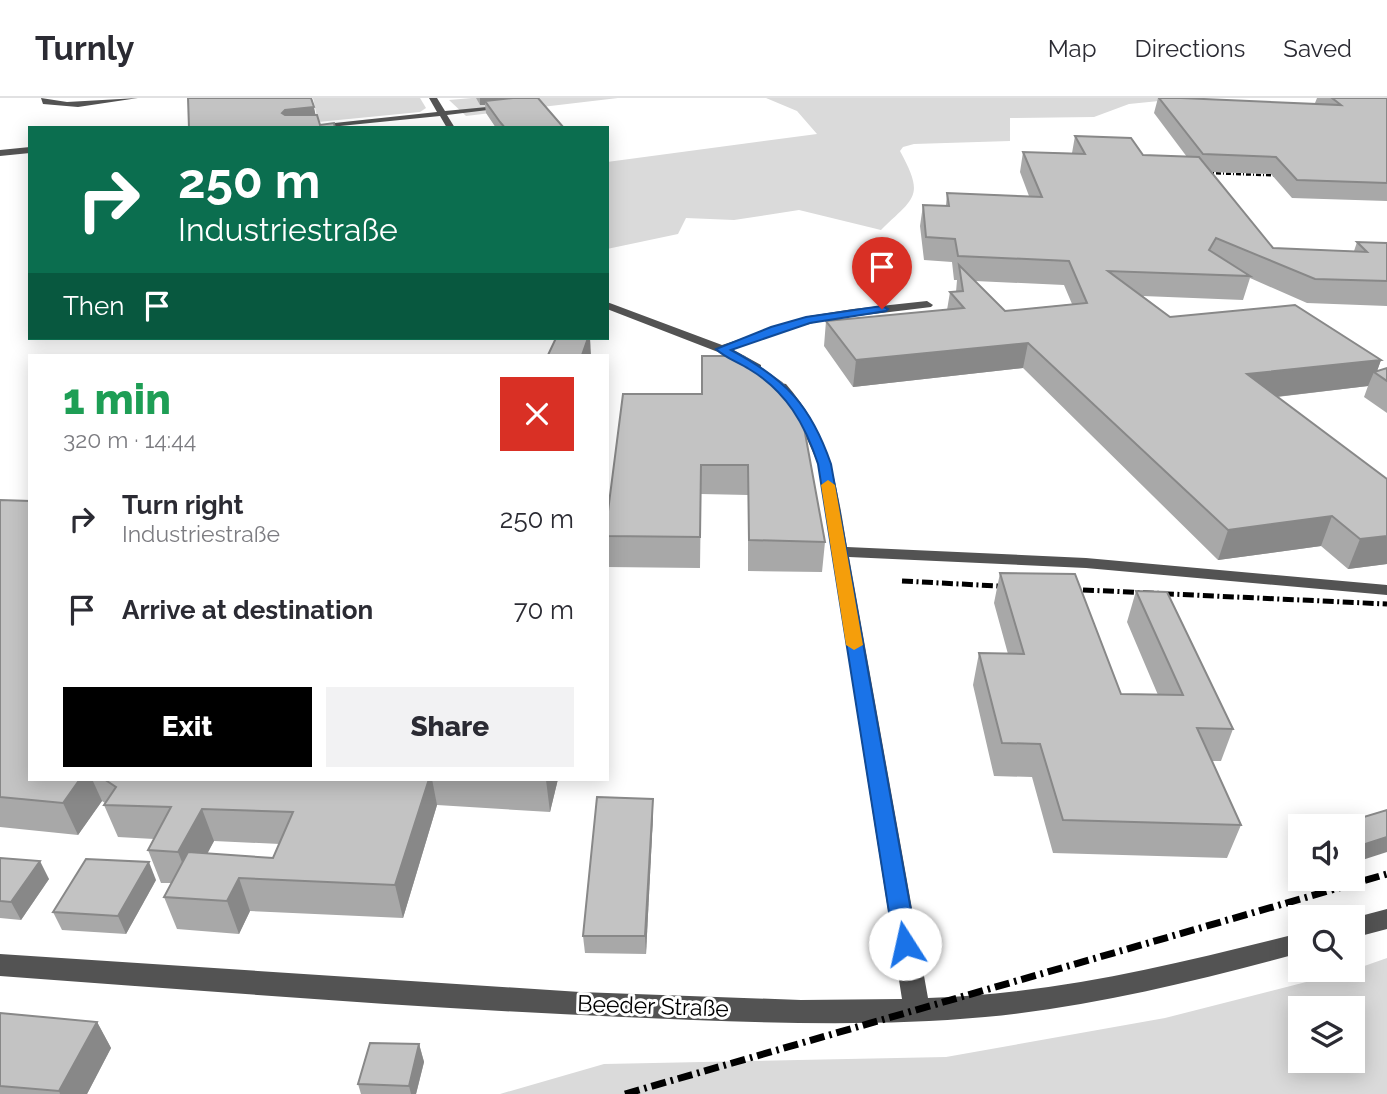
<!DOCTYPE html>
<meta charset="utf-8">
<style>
:root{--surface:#fff;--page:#f2f2f3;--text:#2b2b33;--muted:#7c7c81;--line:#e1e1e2;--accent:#000}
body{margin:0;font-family:Raleway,sans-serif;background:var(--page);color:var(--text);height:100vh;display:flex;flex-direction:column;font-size:26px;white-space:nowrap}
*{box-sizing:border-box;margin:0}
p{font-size:23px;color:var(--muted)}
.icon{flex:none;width:38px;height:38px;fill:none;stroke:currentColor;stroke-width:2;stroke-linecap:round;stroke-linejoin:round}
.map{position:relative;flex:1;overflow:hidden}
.details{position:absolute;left:28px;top:256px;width:581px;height:427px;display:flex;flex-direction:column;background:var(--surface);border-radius:0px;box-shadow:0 4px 18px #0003}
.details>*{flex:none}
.banner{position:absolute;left:28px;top:28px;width:581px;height:214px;border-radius:0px;box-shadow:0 4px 18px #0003;background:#0b6e4f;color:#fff;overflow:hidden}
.controls{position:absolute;left:1288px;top:716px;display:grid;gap:14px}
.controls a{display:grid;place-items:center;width:77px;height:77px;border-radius:0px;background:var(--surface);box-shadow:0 4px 18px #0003;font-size:35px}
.pin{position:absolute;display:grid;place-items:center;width:60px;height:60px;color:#fff;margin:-72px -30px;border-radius:50% 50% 50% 0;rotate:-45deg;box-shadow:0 0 7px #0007}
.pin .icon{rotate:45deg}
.me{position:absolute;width:77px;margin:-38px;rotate:350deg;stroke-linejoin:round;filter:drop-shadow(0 0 5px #0008)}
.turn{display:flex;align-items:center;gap:24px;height:147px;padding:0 35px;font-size:32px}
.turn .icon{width:91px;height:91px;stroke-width:2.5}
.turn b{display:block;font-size:49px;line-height:60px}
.then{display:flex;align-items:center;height:66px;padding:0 35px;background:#0003;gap:14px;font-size:26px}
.round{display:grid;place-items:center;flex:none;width:74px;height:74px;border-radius:0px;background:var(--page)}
.overview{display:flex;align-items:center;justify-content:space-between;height:119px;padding:0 35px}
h1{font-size:42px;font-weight:800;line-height:52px;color:#1e9e55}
.cta{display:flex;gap:14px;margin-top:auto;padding:14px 35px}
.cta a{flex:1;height:80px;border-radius:0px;background:var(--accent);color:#fff;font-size:28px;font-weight:800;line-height:80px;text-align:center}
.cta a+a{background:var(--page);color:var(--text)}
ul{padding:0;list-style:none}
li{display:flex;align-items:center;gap:21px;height:91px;padding:0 35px}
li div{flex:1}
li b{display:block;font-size:26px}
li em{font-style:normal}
header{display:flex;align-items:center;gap:42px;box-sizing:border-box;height:98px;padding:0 35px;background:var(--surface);border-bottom:2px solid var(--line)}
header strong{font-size:33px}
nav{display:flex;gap:38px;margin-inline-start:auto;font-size:24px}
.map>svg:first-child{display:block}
.green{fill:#dadada;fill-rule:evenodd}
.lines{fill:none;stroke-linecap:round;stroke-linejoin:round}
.minor{fill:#535353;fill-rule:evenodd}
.rail-far2{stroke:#000;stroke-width:2.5;stroke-dasharray:5 2 1 2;stroke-linecap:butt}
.rail-far1{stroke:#000;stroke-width:5;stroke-dasharray:11 3.5 2 3.5;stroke-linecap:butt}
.rail{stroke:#000;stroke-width:7;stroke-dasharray:15 5 2.5 5;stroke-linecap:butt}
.wall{fill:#a8a8a8;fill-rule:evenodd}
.shaded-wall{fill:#888}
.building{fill:#c3c3c3;stroke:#888;stroke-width:2}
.route{fill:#1a73e8;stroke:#114b97;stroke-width:2}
.slow{fill:#f59e0b}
.labels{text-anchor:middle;stroke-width:6;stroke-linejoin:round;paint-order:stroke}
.near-street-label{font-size:23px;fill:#000;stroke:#fff}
</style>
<header>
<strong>Turnly</strong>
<nav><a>Map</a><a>Directions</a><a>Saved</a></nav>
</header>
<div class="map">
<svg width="1387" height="996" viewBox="0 0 1387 996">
<rect width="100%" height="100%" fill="#fff"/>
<g class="green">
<path d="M313,0H420L426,10L420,14L318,24Z"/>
<path d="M472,0H618L466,18L449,2Z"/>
<path d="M766,0H1189L1129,6L1094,19L1010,20V43L914,46L903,49L900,53C925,99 915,99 881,132L799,112L734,122L686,120L678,136L607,151V64L817,36L797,13Z"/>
<path d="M1387,860V996H500L604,966L946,959L1165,920L1353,872ZM1300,910H1353V962H1300Z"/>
</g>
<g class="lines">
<g class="minor">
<path d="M41,0L67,4L138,0L78,9L43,6Z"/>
<path d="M429,0H437L445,13L508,7L512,9L447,17L455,30H447L440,18L320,30H288L437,14Z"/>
<path d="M30,49V55L0,58V52Z"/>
<path d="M927,203L933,207L931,209L824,222L780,234L732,251L761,267V273L756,274L718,254L607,211V204L722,247L809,218L853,211Z"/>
<path d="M781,285L786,286C831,338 836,384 847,449L1086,460L1387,487V497L1086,470L849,459L928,900C1055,896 1178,866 1300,835V855C1197,883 1092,909 985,919C865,930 743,924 623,919C415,910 208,893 0,878V856L580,894L801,902L902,901L818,366L800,325L774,289Z"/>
<path d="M1387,811V831L1353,840V820Z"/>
</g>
<path class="rail-far2" d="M1206,75L1293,78"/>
<g class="rail-far1">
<path d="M902,483L1018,489"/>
<path d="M1063,491L1387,506"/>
</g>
<path class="rail" d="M625,996L1387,776"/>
</g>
<g class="wall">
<path d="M476,0H538L564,30H496L486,15L485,7H480Z"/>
<path d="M1158,0H1181L1316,6L1315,5L1317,0H1387V103L1292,100L1271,76L1211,74L1273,150L1354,153L1357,144L1387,145V208L1307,205L1250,180L1243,202L1143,198L1170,219L1381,262L1377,273L1387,283V315L1364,299L1368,288L1277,299L1387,381V466L1348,471L1321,448L1218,462L1023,270L853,289L824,248L826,223L947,212L950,194H956L957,182H954L952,164L924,162L920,128L923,107H946L947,95L1029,98L1020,74L1023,54L1072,55L1075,38L1143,57L1187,59L1154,15ZM975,183L1064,187L1072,206L1005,213Z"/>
<path d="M702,296L825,444L822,474L748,473V397L701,396L700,470L607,469V421Z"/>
<path d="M0,402L30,681H558L550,714L437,707L403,820L250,813L239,836L177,831L164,799L171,785H161L148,752L154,741L118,739L104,707L105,705L102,703L78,737L0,729ZM214,743L280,746L273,760L207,755Z"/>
<path d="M1000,475L1121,596L1158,597L1127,524L1136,493L1233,631L1221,663H1212L1241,727L1227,760L1053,755L1032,679L994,678L973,587L979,555L1008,556L994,505Z"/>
<path d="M653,718L646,856L585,855L583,838Z"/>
<path d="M0,760L49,781L21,822L0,820Z"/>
<path d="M156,782L126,836L62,832L53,814Z"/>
<path d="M0,915L97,924L111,950L87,996H0Z"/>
<path d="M419,946L424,964L416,996H361L358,986Z"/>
</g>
<g class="shaded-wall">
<path d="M480,0H528L485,3V7H480Z"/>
<path d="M314,9L317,24L288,27L282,15L285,12Z"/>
<path d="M588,240H590L591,257H582Z"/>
<path d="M1028,245L1023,270L853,289L856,262Z"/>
<path d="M1381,262L1376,276L1374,274L1368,288L1239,303L1247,276Z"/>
<path d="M1332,418L1321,448L1218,462L1228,432Z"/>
<path d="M1387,438V466L1348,471L1360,441Z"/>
<path d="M80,681H92L102,703L78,737L63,705Z"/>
<path d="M429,681H432L437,707L403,820L395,787Z"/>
<path d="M547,681H558L550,714L546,682Z"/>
<path d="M653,701V718L646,856L645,838Z"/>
<path d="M202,711L214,743L191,787L178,754Z"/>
<path d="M1387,739V754L1353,765V750Z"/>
<path d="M40,763L49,781L21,822L11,804Z"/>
<path d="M149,764L156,782L126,836L118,818Z"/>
<path d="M239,780L250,813L239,836L227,803Z"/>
<path d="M97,924L111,950L87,996H60L59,993Z"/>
<path d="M419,946L424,964L416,996H411L409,988Z"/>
</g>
<g class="building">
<path d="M188,0H311L314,9L285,12L282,15L285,17H317L320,27L334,25L335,30H189Z"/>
<path d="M513,0H538L564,30H505L500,24L485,3Z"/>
<path d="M1159,0H1181L1341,7L1332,0H1387V85L1297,82L1276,59L1203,56Z"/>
<path d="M1075,38L1131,40L1143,57L1199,59L1273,150L1367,154L1357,144L1387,145V183L1315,181L1216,140L1209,152L1250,178L1108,173L1170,219L1295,207L1381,262L1247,276L1387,381V438L1360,441L1332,418L1228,432L1028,245L856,262L826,223L964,210L950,194L963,193L959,167L1005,213L1087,205L1069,163L958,158L955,141L926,139L923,107L949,108L947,95L1042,99L1023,54L1085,56Z"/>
<path d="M556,240H588L582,257H548Z"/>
<path d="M702,258H743L782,285L801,313L825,444L749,442L748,367H701L700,439L607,438V421L623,296H702Z"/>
<path d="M1387,270V283L1374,274Z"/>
<path d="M0,402L30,403V681H80L63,705L0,699Z"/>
<path d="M1000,475L1075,476L1121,596L1183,597L1136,493L1167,494L1233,631L1197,630L1241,727L1063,722L1040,646L1002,645L979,555L1024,556Z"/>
<path d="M104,681H429L395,787L239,780L227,803L164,799L188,754L273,760L293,714L202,711L178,754L148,752L171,709L104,707L116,689Z"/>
<path d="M523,681H547L546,682Z"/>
<path d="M597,699L653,701L645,838H583Z"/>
<path d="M1387,712V739L1353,750V728H1334Z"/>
<path d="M0,760L40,763L11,804L0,803Z"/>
<path d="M86,761L149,764L118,818L53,814Z"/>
<path d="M0,915L97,924L59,993L0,988Z"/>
<path d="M370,945L419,946L409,988L358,986Z"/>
</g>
<path class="route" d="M882,208L888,211L886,213L810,225L731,252C786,281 811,308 831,366L917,846L913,853L905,856L898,853L894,846L818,366C805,326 786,293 749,271C738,264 725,260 716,251L771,229L806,219Z"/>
<path class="slow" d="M828,382L835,387L863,547L854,552L846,547L821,387Z"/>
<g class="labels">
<g class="near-street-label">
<text transform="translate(653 908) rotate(2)" y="8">Beeder Straße</text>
</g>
</g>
</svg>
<div class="controls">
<a><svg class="icon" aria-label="sound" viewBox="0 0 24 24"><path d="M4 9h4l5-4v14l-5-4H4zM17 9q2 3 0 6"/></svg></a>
<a><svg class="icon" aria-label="search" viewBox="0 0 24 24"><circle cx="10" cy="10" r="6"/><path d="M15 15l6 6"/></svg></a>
<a><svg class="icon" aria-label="layers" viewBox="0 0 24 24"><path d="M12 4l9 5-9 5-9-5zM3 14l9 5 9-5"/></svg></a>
</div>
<div class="pin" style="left:882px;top:211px;background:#d93025"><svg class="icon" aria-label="arrive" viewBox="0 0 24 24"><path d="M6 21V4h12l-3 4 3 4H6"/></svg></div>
<svg class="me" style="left:905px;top:846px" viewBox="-20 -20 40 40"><circle r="19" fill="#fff"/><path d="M0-13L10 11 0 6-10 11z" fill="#1a73e8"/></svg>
<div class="banner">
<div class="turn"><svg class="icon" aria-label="right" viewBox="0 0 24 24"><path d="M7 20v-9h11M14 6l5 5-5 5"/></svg><div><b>250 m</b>Industriestraße</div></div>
<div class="then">Then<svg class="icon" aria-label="arrive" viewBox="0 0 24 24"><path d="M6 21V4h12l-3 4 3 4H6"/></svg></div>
</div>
<section class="details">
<div class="overview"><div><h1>1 min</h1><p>320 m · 14:44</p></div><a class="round" style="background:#d93025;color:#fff"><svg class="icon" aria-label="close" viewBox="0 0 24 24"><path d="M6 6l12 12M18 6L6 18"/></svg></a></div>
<ul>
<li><svg class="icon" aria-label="right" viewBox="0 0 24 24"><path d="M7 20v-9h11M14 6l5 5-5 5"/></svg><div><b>Turn right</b><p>Industriestraße</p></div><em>250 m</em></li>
<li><svg class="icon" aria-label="arrive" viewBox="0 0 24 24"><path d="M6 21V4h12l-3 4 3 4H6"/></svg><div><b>Arrive at destination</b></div><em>70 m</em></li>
</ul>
<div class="cta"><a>Exit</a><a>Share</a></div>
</section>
</div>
